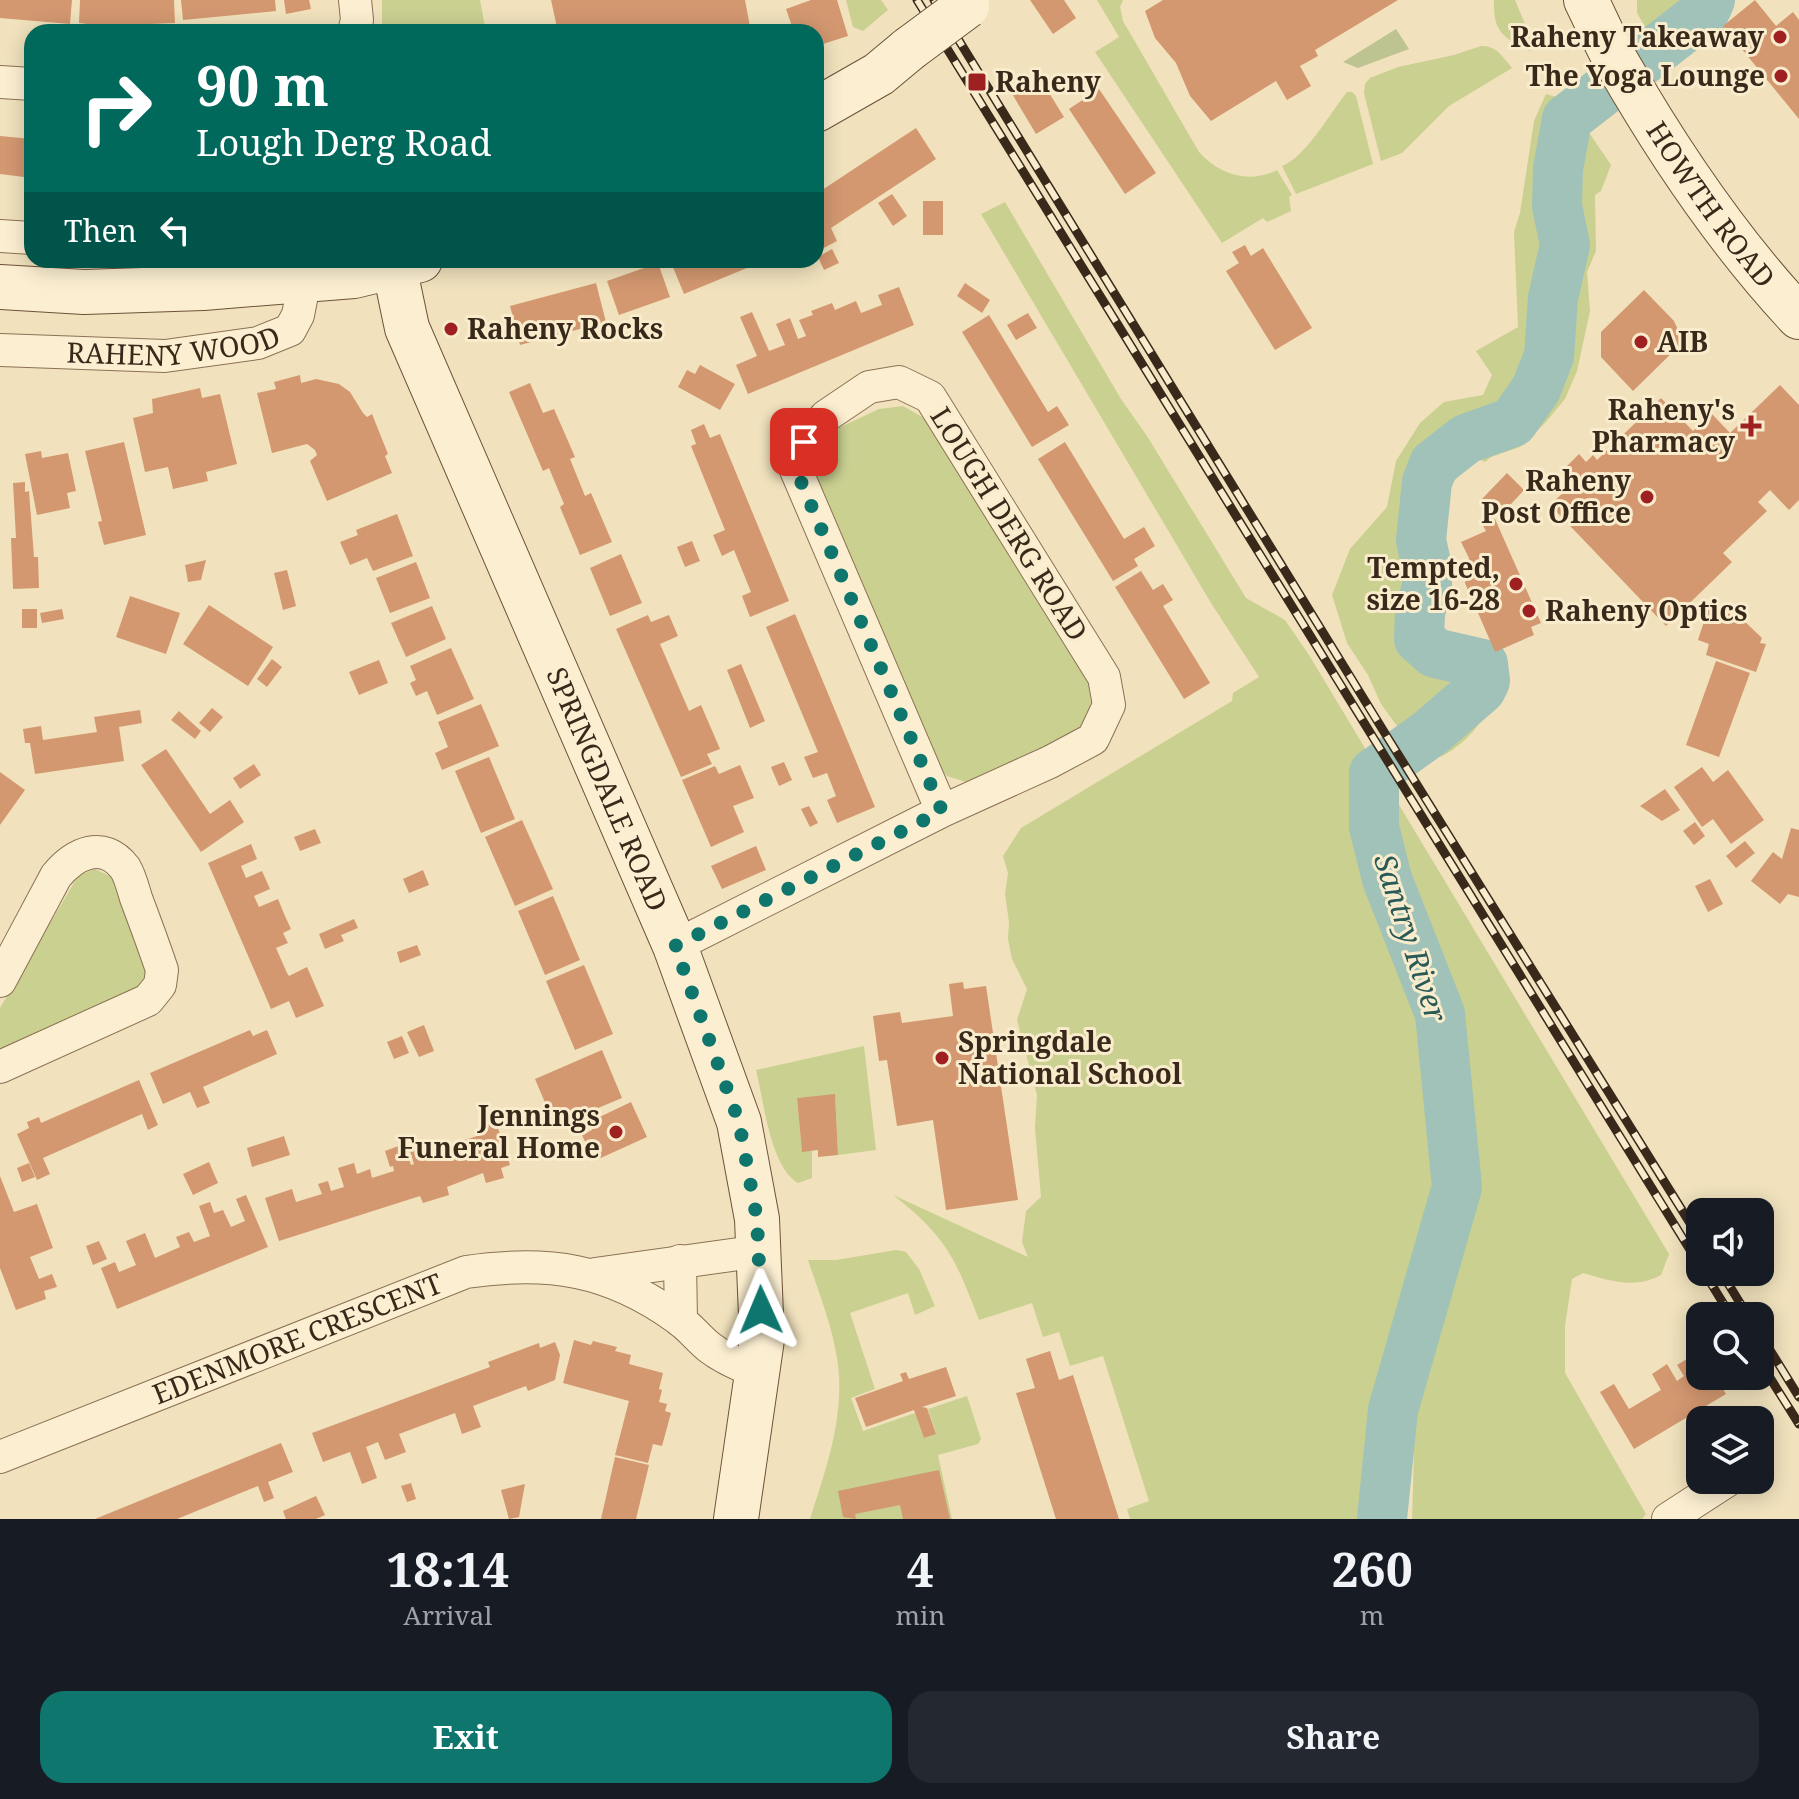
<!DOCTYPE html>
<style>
:root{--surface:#171b24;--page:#242831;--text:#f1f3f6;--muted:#9ea1a6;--accent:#0f766e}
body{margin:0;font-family:"Noto Serif",serif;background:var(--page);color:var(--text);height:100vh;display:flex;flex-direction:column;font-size:30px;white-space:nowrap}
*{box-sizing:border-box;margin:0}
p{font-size:26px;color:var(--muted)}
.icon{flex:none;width:44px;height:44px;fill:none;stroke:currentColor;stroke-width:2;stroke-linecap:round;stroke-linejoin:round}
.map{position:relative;height:1519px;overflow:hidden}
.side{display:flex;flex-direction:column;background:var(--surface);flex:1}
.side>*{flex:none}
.top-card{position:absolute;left:24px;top:24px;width:800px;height:244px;border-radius:24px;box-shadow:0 4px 20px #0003;background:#00695c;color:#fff;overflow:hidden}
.tools{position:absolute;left:1686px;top:1198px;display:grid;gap:16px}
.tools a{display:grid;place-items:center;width:88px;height:88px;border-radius:16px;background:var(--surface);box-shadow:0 4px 20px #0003;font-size:40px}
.pin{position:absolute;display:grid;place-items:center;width:68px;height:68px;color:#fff;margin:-34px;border-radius:16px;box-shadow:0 4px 12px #0006}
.me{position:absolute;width:88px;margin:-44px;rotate:359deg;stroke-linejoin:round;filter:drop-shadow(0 0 6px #0008)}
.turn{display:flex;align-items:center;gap:28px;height:168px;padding:0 40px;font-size:36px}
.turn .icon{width:104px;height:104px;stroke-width:2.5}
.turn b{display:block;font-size:56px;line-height:68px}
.then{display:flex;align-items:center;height:76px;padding:0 40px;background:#0003;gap:16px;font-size:30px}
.eta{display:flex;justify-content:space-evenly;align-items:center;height:136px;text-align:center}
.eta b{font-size:48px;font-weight:700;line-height:56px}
.action{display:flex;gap:16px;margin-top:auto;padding:16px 40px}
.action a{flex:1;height:92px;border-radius:24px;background:var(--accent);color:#fff;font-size:32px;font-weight:700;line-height:92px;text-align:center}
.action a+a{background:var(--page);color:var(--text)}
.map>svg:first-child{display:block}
.green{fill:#c9d090}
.cemetery{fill:#bec491}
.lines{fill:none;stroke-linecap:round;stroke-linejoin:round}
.river{stroke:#a1c2b8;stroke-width:50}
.building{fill:#d39870}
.street-casing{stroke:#8b7155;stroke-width:34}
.secondary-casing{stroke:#6c5238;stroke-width:46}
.street{stroke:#fcefd1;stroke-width:32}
.secondary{stroke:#fcefd1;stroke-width:44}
.rail-casing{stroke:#39291b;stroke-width:9}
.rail{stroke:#f8eccd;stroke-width:6;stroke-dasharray:18;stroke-linecap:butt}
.secondary-bridge-casing{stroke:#6c5238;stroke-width:46;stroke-linecap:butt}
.secondary-bridge{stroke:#fcefd1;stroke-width:44}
.route{stroke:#0f766e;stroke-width:14;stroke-dasharray:0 25.2}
.poi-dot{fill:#9f2021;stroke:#f8eccd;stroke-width:3}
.labels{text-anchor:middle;stroke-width:6;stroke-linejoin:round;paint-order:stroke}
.poi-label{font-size:28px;font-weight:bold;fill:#39291b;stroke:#f8eccd;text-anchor:end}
.street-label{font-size:28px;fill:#39291b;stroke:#f8eccd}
.water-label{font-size:30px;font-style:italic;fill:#295a57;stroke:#f8eccd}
</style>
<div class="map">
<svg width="1799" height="1519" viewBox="0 0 1799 1519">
<rect width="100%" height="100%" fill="#f1e2bd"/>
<g class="green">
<path d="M382,0H480L486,32H382Z"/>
<path d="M846,0H881L888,10L863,31L853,27Z"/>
<path d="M1097,0H1123L1120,7L1123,21L1199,152C1220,175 1249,184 1277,170L1292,195L1289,197L1291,211L1267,222L1263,218L1222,243L1095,52L1119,37Z"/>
<path d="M1494,0H1515L1535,48L1529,51C1502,37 1493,31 1494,0Z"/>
<path d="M1637,0H1731C1716,25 1697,60 1665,62L1637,13Z"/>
<path d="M1481,46C1496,45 1503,57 1512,68L1449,106L1402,153L1381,161L1364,93L1365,84L1370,78L1398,67L1454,55Z"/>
<path d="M1347,92H1352L1356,96L1373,164L1296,194L1282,166C1306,157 1330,113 1347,92Z"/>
<path d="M1546,94L1567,100L1611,165L1601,191L1595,195L1596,251L1587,272L1590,311L1577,371L1565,399L1545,423L1520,447L1491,457L1485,462L1479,459L1466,466L1449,488L1437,495L1416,519V561L1421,578L1413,610C1419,619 1425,636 1433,641C1449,652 1475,645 1489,664C1511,697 1464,752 1433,759L1405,737L1381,704L1368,675L1347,643L1332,595L1350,549L1387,507L1396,461L1420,423L1444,402L1483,395L1492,375L1476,351L1518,327L1514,232L1520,213L1534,121Z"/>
<path d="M1005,202L1121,399L1147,436L1246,598L1285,620L1309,655L1669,1254L1661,1275C1635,1289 1610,1281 1583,1273L1572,1279L1565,1326V1373L1646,1514L1642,1519H1412L1414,1452L1374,1430L1369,1519H1130L1127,1509L1149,1501L1103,1356L1070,1366L1059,1332L1043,1337L1032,1303L979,1320C955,1258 947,1237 893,1195L1028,1257L1022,1242L1026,1211L1041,1197L1035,1128L1037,1095L1017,1020L1027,989L1012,959L1008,939L1009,922L1005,894L1008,873L1003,856L1021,828L1232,701L1233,693L1259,677L1211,603L981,214Z"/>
<path d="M903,406L931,422L1088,680L1092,709L1078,731L969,783L947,776L933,760L825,501L817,475L815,454L834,430L879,409Z"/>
<path d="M95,869L112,877L149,970L144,989L0,1051V1008L78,876Z"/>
<path d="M864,1046L876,1150L838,1155L835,1095L797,1098L802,1151H812V1178L798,1183C770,1167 764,1101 756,1070Z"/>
<path d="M896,1250L906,1252L919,1269L935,1306L915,1315L908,1293L850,1313L875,1389L851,1398L863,1431L915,1413L924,1438L936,1433L928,1409L967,1396L981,1439L978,1444L938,1455L952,1519H810C825,1472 842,1425 839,1374C836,1335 820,1296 808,1260H836Z"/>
</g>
<path class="cemetery" d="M1396,29L1409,49L1358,68L1343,62Z"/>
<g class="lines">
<path class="river" d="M1382,1519L1393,1410L1457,1187L1440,1014L1387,879L1374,827V773L1430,733L1481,689L1485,681L1483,664L1435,653L1419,639L1420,613L1427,586V568L1421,540L1427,482L1434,464L1466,439L1513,422L1536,389L1549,356L1553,298L1565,245L1557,206L1558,169L1567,119L1704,13L1710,0"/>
</g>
<g class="building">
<path d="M0,0H72L70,24L0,18Z"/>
<path d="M80,0H174L175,23L104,26L79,23Z"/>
<path d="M181,0H275L276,11L183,20Z"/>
<path d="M284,0H309L311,9L286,14Z"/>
<path d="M551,0H745L751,32H558Z"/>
<path d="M811,0H837L848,36L823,44L824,48L816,50V32H794L786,9Z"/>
<path d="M1030,0H1064L1076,18L1053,34Z"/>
<path d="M1163,0H1398L1315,50L1318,56L1300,66L1311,86L1287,100L1276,81L1211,121L1190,96L1176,63L1155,38L1145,11Z"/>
<path d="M1755,0L1776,26L1793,12L1799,20V119L1723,26Z"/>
<path d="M1038,75L1064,117L1036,134L1011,92Z"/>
<path d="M1099,89L1156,173L1125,194L1069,109Z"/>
<path d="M916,128L936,159L831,228L837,241L816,252V194Z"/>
<path d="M0,136L32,139V178L0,174Z"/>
<path d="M892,194L907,216L893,226L878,203Z"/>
<rect x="923" y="201" width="20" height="34"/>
<path d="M1245,245L1251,256L1263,248L1312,328L1275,350L1226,271L1239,263L1232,252Z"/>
<path d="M832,249L839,263L824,270L818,257Z"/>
<path d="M670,260H743L747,268L684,294Z"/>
<path d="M658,263L670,297L619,315L607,281Z"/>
<path d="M596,283L606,322L520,345L510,306Z"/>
<path d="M965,283L990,300L982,313L957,296Z"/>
<path d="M899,287L914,325L748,394L736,365L757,356L740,317L752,312L769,351L785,345L776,324L790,318L798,339L806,336L799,320L813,315L811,311L832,303L835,310L856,301L861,313L882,305L878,295Z"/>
<path d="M1644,290L1674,321L1682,339L1680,345L1633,391L1601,357V332Z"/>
<path d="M1028,313L1037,328L1016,340L1007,325Z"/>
<path d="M989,315L1048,412L1057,406L1069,425L1032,447L962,332Z"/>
<path d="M700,365L735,384L720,410L678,387L687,370L695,374Z"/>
<path d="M300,375L301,383L316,379L339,384L350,392L363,413L367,417L372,414L388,454L385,456L392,473L327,501L310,461L317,455L315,450L307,444L272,453L257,393L276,389L274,382Z"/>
<path d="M530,383L543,413L554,409L575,457L570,459L585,496L591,493L612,542L580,555L560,507L564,504L549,468L543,471L509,392Z"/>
<path d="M1780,385L1799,405V500L1789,510L1770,490L1758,502L1767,511L1723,553L1732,562L1666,626L1550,505L1567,489L1562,485L1569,478L1562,471L1579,454L1586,462L1593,455L1597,460L1661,398L1693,431L1711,413L1730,433Z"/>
<path d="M200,388L202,398L220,394L237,464L206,472L208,481L173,489L168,467L145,472L133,418L153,413L152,399Z"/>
<path d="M704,424L710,438L720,434L789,601L750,617L742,596L751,592L734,550L722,556L713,535L725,530L691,446L696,444L691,430Z"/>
<path d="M124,442L146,535L104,545L98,522L102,521L85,451Z"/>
<path d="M1065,442L1124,539L1144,527L1155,546L1134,559L1138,566L1113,581L1038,459Z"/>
<path d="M41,451L42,458L68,453L76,491L67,493L70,508L37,515L25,454Z"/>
<path d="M1507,473L1524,490L1500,516L1479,502Z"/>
<path d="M25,482V492L29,491L34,557H38L39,588L13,589L11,538H16L13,483Z"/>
<path d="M397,514L413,556L373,571L367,558L350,565L340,542L358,535L356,530Z"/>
<path d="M1495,519L1541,623L1531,627L1534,635L1495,652L1465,583L1469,558L1461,542L1486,531L1482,524Z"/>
<path d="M692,541L700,561L685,567L677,547Z"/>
<path d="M621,554L642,603L610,616L590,568Z"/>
<path d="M206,560L201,580L188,582L185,565Z"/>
<path d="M416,562L430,598L390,613L376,578Z"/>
<path d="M287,570L296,606L283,610L274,573Z"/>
<path d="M1141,571L1153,590L1163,584L1173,600L1163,606L1210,683L1184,699L1115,587Z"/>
<path d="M130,596L180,613L166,654L116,637Z"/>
<path d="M209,605L273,647L248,686L183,644Z"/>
<path d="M432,606L446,639L406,657L391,623Z"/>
<path d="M1709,606L1741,618L1762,638L1760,643L1766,644L1756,672L1706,655L1709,644L1698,640Z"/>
<rect x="22" y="609" width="15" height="19"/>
<path d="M62,609L64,619L42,623L40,613Z"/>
<path d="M795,614L875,807L837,823L827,800L836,796L827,773L813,778L804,757L818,752L766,627Z"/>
<path d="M648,615L651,622L669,615L678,636L660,644L689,711L701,705L720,749L707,754L712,764L681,777L616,629Z"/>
<path d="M451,648L474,699L437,715L427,691L416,696L410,683L416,680L410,666Z"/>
<path d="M272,659L282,667L267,687L257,679Z"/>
<path d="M379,660L388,683L359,695L349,672Z"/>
<path d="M1716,661L1750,673L1719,757L1686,745Z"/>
<path d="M741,664L765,721L750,728L727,670Z"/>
<path d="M481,704L499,746L442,770L435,753L448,747L438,722Z"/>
<path d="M212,708L223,717L210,732L199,723Z"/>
<path d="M140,710L142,723L119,727L124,761L35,774L30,743H25L23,729L41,726L43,740L97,732L94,717Z"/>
<path d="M179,711L201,731L195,739L171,720Z"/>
<path d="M166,749L210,814L230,800L244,822L201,852L141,765Z"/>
<path d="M489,757L515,819L481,833L455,771Z"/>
<path d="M784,762L792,780L779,786L771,767Z"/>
<path d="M254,764L261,775L240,789L233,778Z"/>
<path d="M740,765L754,798L733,806L744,832L711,847L682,780L715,766L719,774Z"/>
<path d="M1702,767L1713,782L1728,770L1764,820L1731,844L1713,819L1702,827L1674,787Z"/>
<path d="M0,772L25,790L0,825Z"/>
<path d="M1665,789L1680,810L1662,821L1640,806Z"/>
<path d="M809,806L818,823L810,827L801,809Z"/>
<path d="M522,820L553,889L515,906L485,837Z"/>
<path d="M1695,822L1705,836L1694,845L1683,831Z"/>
<path d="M1791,828L1799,830V897L1788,894L1780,904L1751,881L1773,852L1782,859Z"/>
<path d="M315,829L321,843L300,851L294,837Z"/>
<path d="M1745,841L1755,853L1736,868L1726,856Z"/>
<path d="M251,844L257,859L241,866L246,878L262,871L270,889L254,896L259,907L278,899L285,916L291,929L283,933L288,943L276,948L287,973L289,976L307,967L324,1006L296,1018L289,1001L271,1009L208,863Z"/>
<path d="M756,846L766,870L722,889L711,866Z"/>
<path d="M423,870L429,885L409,893L403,879Z"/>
<path d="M1710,879L1723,904L1708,912L1695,886Z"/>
<path d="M553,896L580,960L545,975L518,911Z"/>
<path d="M354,919L358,928L341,935L344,941L325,949L319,934Z"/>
<path d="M417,945L421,955L400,963L397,952Z"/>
<path d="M584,965L613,1034L575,1050L546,981Z"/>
<path d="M963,982L964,989L986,986L1018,1200L946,1210L933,1120L897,1126L887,1060L879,1061L873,1016L900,1012L902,1023L953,1016L949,984Z"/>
<path d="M424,1025L434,1051L419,1057L407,1032Z"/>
<path d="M250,1030L253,1036L267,1030L277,1054L203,1087L210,1103L197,1108L190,1092L163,1104L150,1073Z"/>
<path d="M402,1036L409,1053L394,1059L387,1042Z"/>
<path d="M602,1050L622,1098L555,1126L535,1079Z"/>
<path d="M139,1080L158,1125L148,1130L142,1114L43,1158L50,1174L37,1180L17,1134L29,1128L27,1122L39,1117L41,1123Z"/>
<path d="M835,1094L838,1155L818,1157V1150L802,1152L797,1098Z"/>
<path d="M631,1102L647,1137L594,1161L582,1135L592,1130L589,1122Z"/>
<path d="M496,1122L510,1165L501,1168L504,1178L486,1183L483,1173L447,1187L449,1195L423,1203L420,1196L279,1241L265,1198L292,1189L296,1202L322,1194L318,1184L328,1181L331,1191L344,1187L338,1168L354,1163L357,1174L370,1169L372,1178L394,1171L393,1166L390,1167L385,1151L404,1144L411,1165L414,1164L409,1148L429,1141L434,1158L462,1149V1141L480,1135L478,1128Z"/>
<path d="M284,1136L290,1155L252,1167L247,1148Z"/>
<path d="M209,1162L218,1183L193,1195L183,1174Z"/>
<path d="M29,1163L35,1177L22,1182L17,1168Z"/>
<path d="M0,1176L14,1212L37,1204L53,1248L30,1257L39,1279L52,1274L57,1287L44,1291L46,1299L16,1310L0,1268Z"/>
<path d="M246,1195L268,1247L117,1309L101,1268L115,1262L119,1272L136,1265L126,1241L145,1233L155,1258L180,1247L176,1237L189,1232L194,1242L210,1236L199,1206L210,1202L214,1213L223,1210L231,1227L245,1221L236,1199Z"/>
<path d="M99,1241L107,1259L93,1265L86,1246Z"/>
<path d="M574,1340L591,1345L593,1341L617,1347L615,1351L631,1355L629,1364L663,1373L659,1389L662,1390L659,1402L667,1404L665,1411L671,1413L662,1446L653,1444L648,1463L615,1455L629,1401L563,1383Z"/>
<path d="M555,1342L560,1355L555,1380L528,1391L526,1386L473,1406L481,1427L462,1434L455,1413L399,1434L406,1452L385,1460L378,1442L366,1447L377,1478L362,1484L350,1452L323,1462L312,1433L490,1367L488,1362L539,1343L540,1348Z"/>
<path d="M1050,1351L1059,1380L1073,1375L1119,1519H1056L1016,1393L1035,1388L1026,1359Z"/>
<path d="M1700,1351V1376H1715L1726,1394L1634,1449L1600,1392L1614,1384L1629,1409L1661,1390L1652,1374L1667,1364L1677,1381L1684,1376L1677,1365Z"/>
<path d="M946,1367L956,1396L922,1407L927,1408L936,1434L924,1438L914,1410L866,1427L855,1398L903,1381L900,1374L906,1372L909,1379Z"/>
<path d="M281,1443L293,1472L268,1482L274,1498L264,1502L258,1486L177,1519H95Z"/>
<path d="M615,1457L649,1465L636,1519H601Z"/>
<path d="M939,1470L950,1519H903L900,1505L855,1514L856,1519L843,1517L838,1491Z"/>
<path d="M411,1483L416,1499L407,1502L401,1486Z"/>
<path d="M525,1484L519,1517L509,1519L501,1490Z"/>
<path d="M316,1496L325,1515L316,1519H286L283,1511Z"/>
</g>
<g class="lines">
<g class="street-casing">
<g id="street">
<path d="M354,32L357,20L355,0"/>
<path d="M0,82L32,84"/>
<path d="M0,236L32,238"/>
<path d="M200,260L203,288"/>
<path id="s1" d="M0,350L165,356L258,343L290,330L298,315L305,279"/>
<path d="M675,946L942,811L1050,762L1093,739L1109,705L1104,677L930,397L899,382L869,387L826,416L804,442L796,470L942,811"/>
<path d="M0,981L56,876C74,854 103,839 125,868C130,876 133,888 136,898C145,922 154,946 162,970L160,985L148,1000L0,1067"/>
<path d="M680,1261L681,1321"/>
<path d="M595,1274L760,1251"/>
<path id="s2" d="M0,1457L466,1272C548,1260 609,1269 677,1318C689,1326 698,1338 709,1347C724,1359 741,1365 758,1373"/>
<path d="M1668,1519L1728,1480"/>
</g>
</g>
<g class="secondary-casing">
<g id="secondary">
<path id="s3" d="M1586,0C1596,20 1605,42 1616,61C1668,152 1727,240 1799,317"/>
<path d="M816,110L879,74L909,49"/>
<path id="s4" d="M394,266L407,328L675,946L739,1122L757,1219L762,1339L736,1519"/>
<path d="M0,287L84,292L203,288L354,276L420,260"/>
</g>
</g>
<use href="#street" class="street"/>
<use href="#secondary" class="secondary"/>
<g class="rail-casing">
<g id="rail">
<path d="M917,0L1700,1266"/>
<path d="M934,0L1386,735L1700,1239"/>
<path d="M1704,1272L1731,1316"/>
<path d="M1721,1272L1748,1316"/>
<path d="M1760,1334L1799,1397"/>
<path d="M1760,1362L1799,1424"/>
</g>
</g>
<use href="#rail" class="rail"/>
<g class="secondary-bridge-casing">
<path id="secondary-bridge" d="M909,49L967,6"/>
</g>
<use href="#secondary-bridge" class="secondary-bridge"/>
</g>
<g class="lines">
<path class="route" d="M761,1310L757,1219L739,1122L675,946L942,811L796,470L804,442"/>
</g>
<g class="poi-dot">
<circle cx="1780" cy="37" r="8"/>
<circle cx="1781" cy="76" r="8"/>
<rect x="967" y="72" width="20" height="20" rx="4"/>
<circle cx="451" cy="329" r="8"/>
<circle cx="1641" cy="342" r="8"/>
<path d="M1747 414h8v8h8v8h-8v8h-8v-8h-8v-8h8z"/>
<circle cx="1647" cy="497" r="8"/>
<circle cx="1516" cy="584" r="8"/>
<circle cx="1529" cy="611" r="8"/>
<circle cx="942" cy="1058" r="8"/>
<circle cx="616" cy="1132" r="8"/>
</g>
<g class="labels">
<g class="poi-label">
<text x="1764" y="47">Raheny Takeaway</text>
<text x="1765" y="86">The Yoga Lounge</text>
<text x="995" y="92" text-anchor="start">Raheny</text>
<text x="467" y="339" text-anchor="start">Raheny Rocks</text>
<text x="1657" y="352" text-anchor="start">AIB</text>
<text x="1735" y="420">Raheny's<tspan x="1735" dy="32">Pharmacy</tspan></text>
<text x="1631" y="491">Raheny<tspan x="1631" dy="32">Post Office</tspan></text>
<text x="1500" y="578">Tempted,<tspan x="1500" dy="32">size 16-28</tspan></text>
<text x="1545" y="621" text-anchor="start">Raheny Optics</text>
<text x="958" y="1052" text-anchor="start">Springdale<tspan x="958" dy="32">National School</tspan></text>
<text x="600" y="1126">Jennings<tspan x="600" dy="32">Funeral Home</tspan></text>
</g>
<g class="street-label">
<text dy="10" stroke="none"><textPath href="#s3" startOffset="240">HOWTH ROAD</textPath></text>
<text dy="10" stroke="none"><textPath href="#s1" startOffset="174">RAHENY WOOD</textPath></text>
<text transform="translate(1009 524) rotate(58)" y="10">LOUGH DERG ROAD</text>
<text dy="10" stroke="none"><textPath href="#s4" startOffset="566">SPRINGDALE ROAD</textPath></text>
<text dy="10" stroke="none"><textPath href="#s2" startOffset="320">EDENMORE CRESCENT</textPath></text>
</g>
<g class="water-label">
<text transform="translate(1410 938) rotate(72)" y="10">Santry River</text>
</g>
</g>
</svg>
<div class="tools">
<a><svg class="icon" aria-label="sound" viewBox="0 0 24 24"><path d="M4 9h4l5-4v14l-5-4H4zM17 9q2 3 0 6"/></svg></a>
<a><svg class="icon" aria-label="search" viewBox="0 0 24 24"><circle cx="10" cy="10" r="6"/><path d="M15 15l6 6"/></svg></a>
<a><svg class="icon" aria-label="layers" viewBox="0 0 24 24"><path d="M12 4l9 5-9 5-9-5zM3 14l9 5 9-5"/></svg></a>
</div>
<div class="pin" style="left:804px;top:442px;background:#d93025"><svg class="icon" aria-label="arrive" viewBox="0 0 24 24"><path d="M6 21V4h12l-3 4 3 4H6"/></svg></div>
<svg class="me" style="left:761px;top:1310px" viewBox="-20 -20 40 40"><path d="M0-17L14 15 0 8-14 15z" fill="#0f766e" stroke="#fff" stroke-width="4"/></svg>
<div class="top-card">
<div class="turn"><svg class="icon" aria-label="right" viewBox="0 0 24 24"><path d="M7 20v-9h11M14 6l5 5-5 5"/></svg><div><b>90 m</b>Lough Derg Road</div></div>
<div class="then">Then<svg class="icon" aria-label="left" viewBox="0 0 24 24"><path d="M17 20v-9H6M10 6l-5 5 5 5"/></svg></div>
</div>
</div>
<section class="side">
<div class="eta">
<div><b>18:14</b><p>Arrival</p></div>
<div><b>4</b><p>min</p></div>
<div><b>260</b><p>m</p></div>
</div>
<div class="action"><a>Exit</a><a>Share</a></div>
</section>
